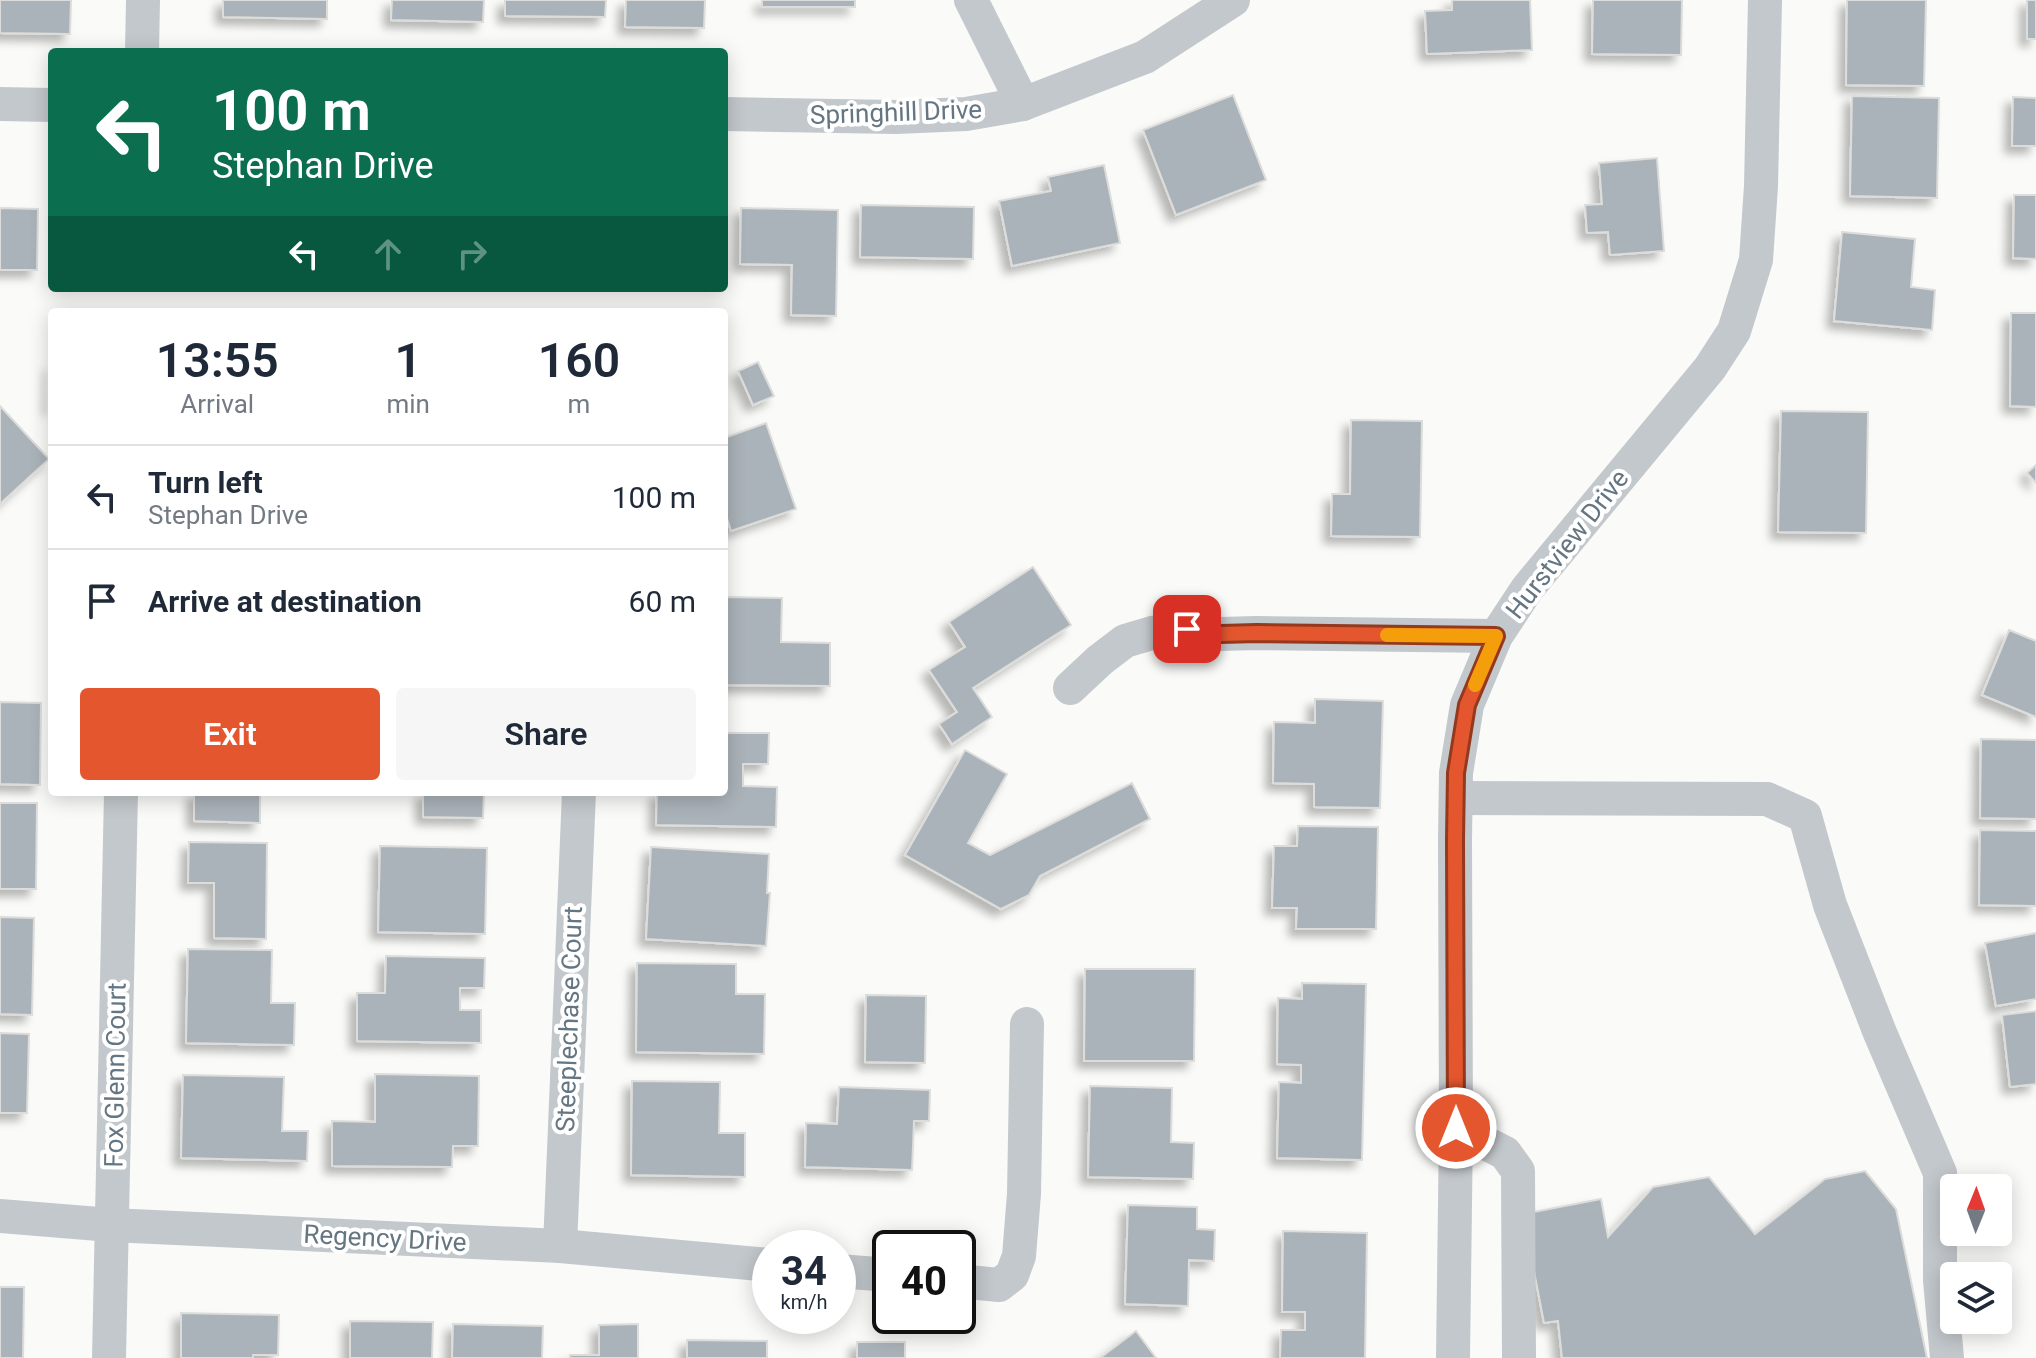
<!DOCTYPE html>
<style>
:root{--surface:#fff;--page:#f6f6f7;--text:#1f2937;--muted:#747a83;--line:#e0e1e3;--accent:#e4572e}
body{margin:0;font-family:Roboto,sans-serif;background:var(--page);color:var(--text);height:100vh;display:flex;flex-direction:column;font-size:30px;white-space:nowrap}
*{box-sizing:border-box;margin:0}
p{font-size:26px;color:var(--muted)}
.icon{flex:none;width:44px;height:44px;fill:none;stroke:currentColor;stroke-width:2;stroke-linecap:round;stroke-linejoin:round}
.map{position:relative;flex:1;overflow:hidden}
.details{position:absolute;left:48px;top:308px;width:680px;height:488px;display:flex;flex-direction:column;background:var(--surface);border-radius:8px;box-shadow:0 4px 20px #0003}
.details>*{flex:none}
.hud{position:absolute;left:48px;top:48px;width:680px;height:244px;border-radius:8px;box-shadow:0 4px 20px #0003;background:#0b6e4f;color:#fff;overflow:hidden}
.needle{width:52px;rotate:1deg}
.controls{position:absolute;left:1940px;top:1174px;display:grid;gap:16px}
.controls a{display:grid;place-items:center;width:72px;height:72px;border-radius:8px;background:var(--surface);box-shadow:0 4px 20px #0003;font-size:40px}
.speed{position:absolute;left:752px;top:1230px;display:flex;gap:16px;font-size:40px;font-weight:700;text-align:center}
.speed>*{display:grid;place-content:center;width:104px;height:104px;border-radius:50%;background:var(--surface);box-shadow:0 4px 20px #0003;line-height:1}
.speed small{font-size:20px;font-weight:400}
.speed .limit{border:4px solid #111;border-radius:12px;background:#fff;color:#111}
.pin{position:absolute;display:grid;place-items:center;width:68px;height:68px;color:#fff;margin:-34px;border-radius:16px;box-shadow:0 4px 12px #0006}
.me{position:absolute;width:88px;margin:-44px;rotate:0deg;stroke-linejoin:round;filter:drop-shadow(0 0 6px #0008)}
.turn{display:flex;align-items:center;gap:28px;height:168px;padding:0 32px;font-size:36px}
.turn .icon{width:104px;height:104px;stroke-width:2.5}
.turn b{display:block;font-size:56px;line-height:68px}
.lanes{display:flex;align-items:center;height:76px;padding:0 32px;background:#0003;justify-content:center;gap:40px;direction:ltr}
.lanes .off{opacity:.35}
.eta{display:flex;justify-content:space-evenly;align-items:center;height:136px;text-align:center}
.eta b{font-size:48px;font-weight:600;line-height:56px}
.action{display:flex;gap:16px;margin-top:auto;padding:16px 32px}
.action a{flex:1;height:92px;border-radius:8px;background:var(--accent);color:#fff;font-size:32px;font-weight:600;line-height:92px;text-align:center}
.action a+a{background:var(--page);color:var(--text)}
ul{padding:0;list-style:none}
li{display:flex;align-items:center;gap:24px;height:104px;padding:0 32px;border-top:2px solid var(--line)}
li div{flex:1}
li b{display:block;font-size:30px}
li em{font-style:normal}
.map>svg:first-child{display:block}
.building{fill:#aab3b9;stroke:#dcdcda;stroke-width:2;filter:url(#shadow)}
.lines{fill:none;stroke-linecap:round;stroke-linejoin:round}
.minor{stroke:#c3c8cc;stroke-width:34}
.route-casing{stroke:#94391e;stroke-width:20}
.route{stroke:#e4572e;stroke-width:14}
.slow{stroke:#f59e0b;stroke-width:14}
.labels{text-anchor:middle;stroke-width:8;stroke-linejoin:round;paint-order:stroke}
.street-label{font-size:26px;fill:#657683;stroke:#fff}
</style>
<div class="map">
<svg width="2036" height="1358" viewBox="0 0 2036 1358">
<defs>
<filter id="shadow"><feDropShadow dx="-7" dy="7" stdDeviation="4" flood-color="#0004"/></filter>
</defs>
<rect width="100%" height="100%" fill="#fafaf8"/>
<g class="building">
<path d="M0,0H71L70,34L0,33Z"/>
<path d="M223,0H327V19L223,17Z"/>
<path d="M392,0H484L483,22L391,20Z"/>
<path d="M505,0H606L605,17L505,16Z"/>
<path d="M626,0H705L704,28L625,27Z"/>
<rect x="762" y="0" width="93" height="7"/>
<path d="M1452,0H1530L1532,50L1427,54L1425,11L1452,10Z"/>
<path d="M1593,0H1682L1681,55L1592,54Z"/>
<path d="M1847,0H1926L1924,86L1846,85Z"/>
<rect x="2027" y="0" width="9" height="39"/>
<path d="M1233,95L1266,180L1176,215L1143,130Z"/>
<path d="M1852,96L1939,98L1937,198L1850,196Z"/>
<path d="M2013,97L2036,98V146H2012Z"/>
<path d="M1657,158L1664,251L1610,255L1608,232L1587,233L1585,205L1602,204L1599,163Z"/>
<path d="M1104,165L1120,243L1012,266L999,201L1051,191L1048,177Z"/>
<path d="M2014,195H2036V259L2013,258Z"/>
<path d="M861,205L974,207L973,259L860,257Z"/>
<path d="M0,208L38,209L37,270H0Z"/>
<path d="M741,208L838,210L836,316L791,315L792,265L740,264Z"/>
<path d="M1842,232L1915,239L1911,287L1935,290L1932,330L1834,321Z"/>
<path d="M2011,313H2036V407L2010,406Z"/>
<path d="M758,362L774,396L753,405L738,371Z"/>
<path d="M51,364H52V408H50Z"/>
<path d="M0,406L49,459L0,504Z"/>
<path d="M1781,411L1868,412L1866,533L1778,532Z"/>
<path d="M1351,420L1422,421L1420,537L1331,536L1332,494H1350Z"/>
<path d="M766,423L796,509L731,531L724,509V438Z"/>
<path d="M2036,465V483L2027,473Z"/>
<path d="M1033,567L1071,625L973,688L992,717L952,744L939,724L957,712L929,670L965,647L949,622Z"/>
<path d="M724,597L782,598L781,642L830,643V686L724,685Z"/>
<path d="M2009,630L2036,641V717L1982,695Z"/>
<path d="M1315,699L1383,701L1380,808L1314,807V784L1273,783L1274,722L1315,723Z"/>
<path d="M0,702L41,703L40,785L0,784Z"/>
<path d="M724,733H769L768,764H743V786L777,787L776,827L656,825L657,792H724Z"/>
<path d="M1981,739L2036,740V819L1980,818Z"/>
<path d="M965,750L1007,774L968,843L990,855L1132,783L1150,819L1040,876L1029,895L1001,909L905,855Z"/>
<path d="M194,792H260V823L194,821Z"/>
<path d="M423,792H484L483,818L423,817Z"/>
<path d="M0,803H37L36,889H0Z"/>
<path d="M1298,826L1378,827L1376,929H1296L1297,908H1272L1274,846H1297Z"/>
<path d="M1980,830L2036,831V906L1979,905Z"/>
<path d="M189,842L267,843L266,939L214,938V883H188Z"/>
<path d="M380,846L487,848L485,934L378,932Z"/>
<path d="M651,847L769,854L767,893H770L766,946L646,939Z"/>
<path d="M0,917L34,918L32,1015L0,1014Z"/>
<path d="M2036,933V999L1996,1006L1985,943Z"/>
<path d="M188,949L272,950L271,1003H295L294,1045L186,1043Z"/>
<path d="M386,956L485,958L484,988H460V1010H481V1043L357,1041V993H385Z"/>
<path d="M637,963L736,964V994H765L764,1054L636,1052Z"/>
<path d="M1085,969H1195L1194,1061H1084Z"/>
<path d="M1302,983L1366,984L1362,1160L1277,1158L1279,1082L1301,1083V1065L1277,1064L1278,998L1302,999Z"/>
<path d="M866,995L926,996L925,1063L865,1062Z"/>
<path d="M2036,1011V1084L2010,1087L2002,1015Z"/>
<path d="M0,1033L29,1034L27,1113H0Z"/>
<path d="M375,1074L479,1076L478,1146H453L452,1167L332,1166V1121L375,1122Z"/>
<path d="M183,1075L284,1077L282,1131H308L307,1161L181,1158Z"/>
<path d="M632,1081L720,1082L719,1133H745V1177L631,1175Z"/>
<path d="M1090,1086L1172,1088L1171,1142L1194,1143L1193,1179L1088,1177Z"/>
<path d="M839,1087L930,1090L929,1121H914L912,1170L805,1167L806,1123L837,1124Z"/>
<path d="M1865,1171L1896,1209L1927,1358H1562L1558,1321L1544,1323L1523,1214L1601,1199L1608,1237L1653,1187L1709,1177L1755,1234L1825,1179Z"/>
<path d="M1128,1205L1197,1207V1229L1215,1230L1214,1261L1189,1260L1188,1306L1125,1304Z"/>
<path d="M1283,1231L1367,1233L1365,1358H1280L1281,1330H1305V1312H1282Z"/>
<path d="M0,1287H24L23,1358H0Z"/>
<path d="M181,1313L279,1315L278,1355H253V1358H181Z"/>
<path d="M350,1321L433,1322L432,1358H350Z"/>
<path d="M453,1324L543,1326L542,1358H452Z"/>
<path d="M638,1324V1358H570V1355H599V1325Z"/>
<path d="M1136,1331L1156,1358H1100Z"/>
<path d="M687,1340L767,1341V1358H687Z"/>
<rect x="857" y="1342" width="48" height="16"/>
</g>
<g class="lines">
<g class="minor">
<path d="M971,0L1023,104"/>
<path d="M142,52L143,0"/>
<path d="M0,104L52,105"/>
<path d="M724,114L896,117L966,114L1023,104L1145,57L1233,0"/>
<path d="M1070,688L1100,660L1125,641L1152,633L1187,629L1221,634L1257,633L1496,636"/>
<path d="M1456,798L1767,799L1805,816L1830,905L1880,1033L1940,1173V1280L1947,1358"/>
<path d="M1456,1128L1505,1153L1518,1171L1519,1358"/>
<path d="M0,1216L111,1225L560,1246L770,1265"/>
<path d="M560,1246L579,792"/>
<path d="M838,1271L890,1275"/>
<path d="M958,1281L999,1285L1012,1275L1019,1256L1024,1194L1027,1024"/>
<path d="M109,1358L121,792"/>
<path d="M1453,1358L1456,1128L1455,840L1456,773L1467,705L1496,636L1527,589L1710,368L1734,331L1756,260L1761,186L1765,0"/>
</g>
</g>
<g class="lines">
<g class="route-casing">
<path id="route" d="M1187,629L1221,634L1257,633L1496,636L1467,705L1456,773L1455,840L1456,1128"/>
</g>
<use href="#route" class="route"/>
<path class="slow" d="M1387,635L1496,636L1475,685"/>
</g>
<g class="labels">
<g class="street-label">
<text transform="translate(896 112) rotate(-2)" y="9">Springhill Drive</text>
<text transform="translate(1567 544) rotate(-52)" y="9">Hurstview Drive</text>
<text transform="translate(569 1019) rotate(-88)" y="9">Steeplechase Court</text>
<text transform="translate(115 1075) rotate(-89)" y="9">Fox Glenn Court</text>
<text transform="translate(385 1238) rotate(3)" y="9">Regency Drive</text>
</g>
</g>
</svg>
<div class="controls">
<a><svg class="needle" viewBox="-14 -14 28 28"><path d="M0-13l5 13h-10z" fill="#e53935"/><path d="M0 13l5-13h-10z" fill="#747a83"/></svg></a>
<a><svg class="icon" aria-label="layers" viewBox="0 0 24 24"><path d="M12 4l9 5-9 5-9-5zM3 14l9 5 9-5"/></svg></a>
</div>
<div class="speed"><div>34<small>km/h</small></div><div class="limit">40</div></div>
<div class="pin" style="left:1187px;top:629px;background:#d93025"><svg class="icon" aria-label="arrive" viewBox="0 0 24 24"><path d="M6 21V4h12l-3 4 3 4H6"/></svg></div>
<svg class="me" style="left:1456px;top:1128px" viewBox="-20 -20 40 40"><circle r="17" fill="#e4572e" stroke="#fff" stroke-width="3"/><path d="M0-11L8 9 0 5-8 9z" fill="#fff"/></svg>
<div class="hud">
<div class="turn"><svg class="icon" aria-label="left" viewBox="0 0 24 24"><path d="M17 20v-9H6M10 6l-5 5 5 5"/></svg><div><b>100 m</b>Stephan Drive</div></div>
<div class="lanes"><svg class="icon" aria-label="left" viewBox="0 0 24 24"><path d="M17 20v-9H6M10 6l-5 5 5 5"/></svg><svg class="icon off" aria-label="ahead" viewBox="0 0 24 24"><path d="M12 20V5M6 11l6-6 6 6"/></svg><svg class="icon off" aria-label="right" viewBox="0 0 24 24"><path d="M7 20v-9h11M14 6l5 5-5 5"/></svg></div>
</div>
<section class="details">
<div class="eta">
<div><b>13:55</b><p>Arrival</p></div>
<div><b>1</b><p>min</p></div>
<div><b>160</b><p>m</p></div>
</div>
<ul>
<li><svg class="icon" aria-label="left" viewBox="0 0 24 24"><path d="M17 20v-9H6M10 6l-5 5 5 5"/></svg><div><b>Turn left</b><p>Stephan Drive</p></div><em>100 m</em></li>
<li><svg class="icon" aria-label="arrive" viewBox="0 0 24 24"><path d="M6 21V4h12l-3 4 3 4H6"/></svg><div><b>Arrive at destination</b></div><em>60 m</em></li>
</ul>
<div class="action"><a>Exit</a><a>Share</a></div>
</section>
</div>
